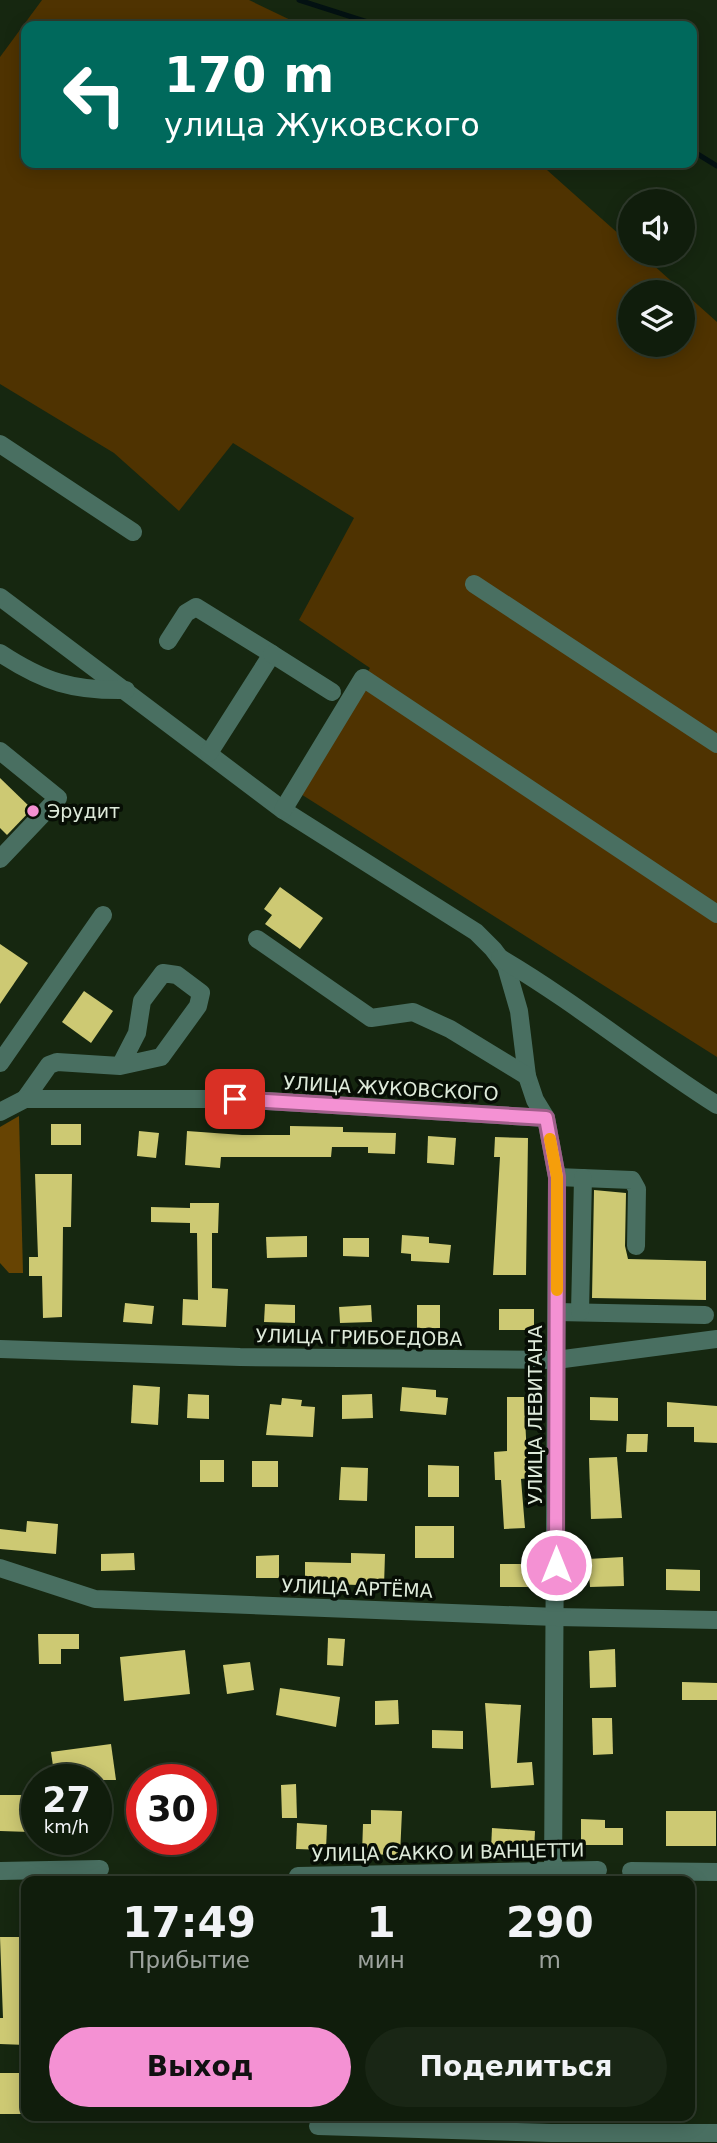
<!DOCTYPE html>
<html lang="ru">
<meta charset="utf-8">
<style>
:root{--surface:#101d0c;--page:#192615;--text:#f1f3f6;--muted:#9ca29d;--line:#303b2d;--accent:#f491d3}
body{margin:0;font-family:"DejaVu Sans",sans-serif;background:var(--page);color:var(--text);height:100vh;display:flex;flex-direction:column;font-size:26px;white-space:nowrap}
*{box-sizing:border-box;margin:0}
p{font-size:23px;color:var(--muted)}
.icon{flex:none;width:38px;height:38px;fill:none;stroke:currentColor;stroke-width:2;stroke-linecap:round;stroke-linejoin:round}
.map{position:relative;flex:1;overflow:hidden}
.drawer{position:absolute;left:21px;top:1876px;width:674px;height:245px;display:flex;flex-direction:column;background:var(--surface);border-radius:14px;box-shadow:0 4px 18px #0003,0 0 0 2px var(--line)}
.drawer>*{flex:none}
.hud{position:absolute;left:21px;top:21px;width:676px;height:147px;border-radius:14px;box-shadow:0 4px 18px #0003,0 0 0 2px var(--line);background:#00695c;color:#fff;overflow:hidden}
.tools{position:absolute;left:618px;top:189px;display:grid;gap:14px}
.tools a{display:grid;place-items:center;width:77px;height:77px;border-radius:50%;background:var(--surface);box-shadow:0 4px 18px #0003,0 0 0 2px var(--line);font-size:35px}
.speed{position:absolute;left:21px;top:1764px;display:flex;gap:14px;font-size:35px;font-weight:700;text-align:center}
.speed>*{display:grid;place-content:center;width:91px;height:91px;border-radius:50%;background:var(--surface);box-shadow:0 4px 18px #0003,0 0 0 2px var(--line);line-height:1}
.speed small{font-size:18px;font-weight:400}
.speed .limit{border:10px solid #d22;background:#fff;color:#111}
.pin{position:absolute;display:grid;place-items:center;width:60px;height:60px;color:#fff;margin:-30px;border-radius:14px;box-shadow:0 4px 10px #0006}
.me{position:absolute;width:77px;margin:-38px;rotate:0deg;stroke-linejoin:round;filter:drop-shadow(0 0 5px #0008)}
.turn{display:flex;align-items:center;gap:24px;height:147px;padding:0 28px;font-size:32px}
.turn .icon{width:91px;height:91px;stroke-width:2.5}
.turn b{display:block;font-size:49px;line-height:60px}
.eta{display:flex;justify-content:space-evenly;align-items:center;height:119px;text-align:center}
.eta b{font-size:42px;font-weight:800;line-height:49px}
.cta{display:flex;gap:14px;margin-top:auto;padding:14px 28px}
.cta a{flex:1;height:80px;border-radius:42px;background:var(--accent);color:#111;font-size:28px;font-weight:800;line-height:80px;text-align:center}
.cta a+a{background:var(--page);color:var(--text)}
.map>svg:first-child{display:block}
.green{fill:#4f3301;fill-rule:evenodd}
.forest{fill:#674403}
.lines{fill:none;stroke-linecap:round;stroke-linejoin:round}
.stream{stroke:#031112;stroke-width:5}
.building{fill:#cdc973}
.minor{stroke:#496f61;stroke-width:18}
.route-casing{stroke:#9f5e89;stroke-width:18}
.route{stroke:#f491d3;stroke-width:12}
.slow{stroke:#f59e0b;stroke-width:12}
.poi-dot{fill:#f491d3;stroke:#070e05;stroke-width:2.5}
.labels{text-anchor:middle;stroke-width:7;stroke-linejoin:round;paint-order:stroke}
.poi-label{font-size:19px;fill:#deeada;stroke:#070e05;text-anchor:start}
.street-label{font-size:19px;fill:#deeada;stroke:#070e05}
</style>
<div class="map">
<svg width="717" height="2143" viewBox="0 0 717 2143">
<rect width="100%" height="100%" fill="#162710"/>
<path class="green" d="M42,0H249L303,26H26V163H544L547,170L630,244V254H641L717,322V1057L296,791L370,668L299,620L354,518L233,443L179,511L114,453L0,384V57ZM630,292H682V345H630Z"/>
<path class="forest" d="M19,1116L23,1273H9L0,1263V1127Z"/>
<g class="lines">
<g class="stream">
<path d="M299,0L380,26"/>
<path d="M691,150L717,166"/>
</g>
</g>
<g class="building">
<path d="M0,778L32,809L7,835L0,828Z"/>
<path d="M280,887L323,918L300,949L265,924L272,915L264,909Z"/>
<path d="M0,944L28,963L0,1004Z"/>
<path d="M84,991L113,1011L91,1043L62,1022Z"/>
<rect x="51" y="1124" width="30" height="21"/>
<path d="M290,1126L343,1127V1132L396,1133L395,1154L368,1153V1147H332L331,1157H221L220,1168L185,1165L187,1131L242,1135H290Z"/>
<path d="M139,1131L159,1133L156,1158L137,1156Z"/>
<path d="M428,1136L456,1138L454,1165L427,1163Z"/>
<path d="M495,1137L528,1138L526,1275H493L500,1157H494Z"/>
<path d="M35,1174H72L71,1227H63L62,1317L43,1318L42,1276H29V1257H38Z"/>
<path d="M594,1190L626,1193L625,1246L628,1259L706,1261V1300L592,1298Z"/>
<path d="M190,1203H219L218,1233H212V1288L228,1289L226,1327L182,1325L183,1299L198,1300L197,1233H190V1223L151,1222V1207L190,1208Z"/>
<path d="M402,1235L429,1237V1243L451,1245L449,1263L411,1261V1254L401,1253Z"/>
<path d="M307,1236V1257L267,1258L266,1237Z"/>
<path d="M343,1238H369V1257L343,1256Z"/>
<path d="M125,1303L154,1306L152,1324L123,1322Z"/>
<path d="M265,1304L295,1305V1323L264,1322Z"/>
<path d="M371,1305L372,1322L340,1323L339,1307Z"/>
<rect x="417" y="1305" width="23" height="23"/>
<rect x="499" y="1309" width="35" height="21"/>
<path d="M133,1385L160,1387L158,1425L131,1423Z"/>
<path d="M402,1387L436,1390V1397L448,1398L446,1415L400,1411Z"/>
<path d="M188,1394L209,1395V1419L187,1418Z"/>
<path d="M372,1394L373,1418L342,1419V1395Z"/>
<path d="M507,1397H524L528,1478L521,1479L525,1528L504,1529L501,1480H495L494,1452L507,1451Z"/>
<path d="M590,1397L618,1398V1421L590,1420Z"/>
<path d="M282,1398L302,1400L301,1406L315,1407L313,1437L266,1435L270,1404L281,1405Z"/>
<path d="M667,1402L717,1406V1443L694,1442V1427H667Z"/>
<path d="M627,1434H648L647,1452H626Z"/>
<path d="M617,1457L622,1518L591,1519L589,1458Z"/>
<rect x="200" y="1460" width="24" height="22"/>
<rect x="252" y="1461" width="26" height="26"/>
<path d="M428,1465L459,1466V1497H428Z"/>
<path d="M341,1467L368,1468L367,1501L339,1500Z"/>
<path d="M27,1521L58,1524L56,1554L0,1549V1529L26,1532Z"/>
<rect x="415" y="1526" width="39" height="32"/>
<path d="M134,1553L135,1570L101,1571V1554Z"/>
<path d="M351,1553L385,1554L384,1586L305,1583V1562L351,1563Z"/>
<path d="M279,1555V1578H256V1556Z"/>
<path d="M623,1557L624,1586L590,1587L588,1559Z"/>
<path d="M500,1564H527L528,1587H500Z"/>
<path d="M666,1569L700,1570V1591L666,1590Z"/>
<path d="M38,1634H79V1649H61V1664H39Z"/>
<path d="M328,1638L345,1639L343,1666L327,1665Z"/>
<path d="M615,1649L616,1687L590,1688L589,1651Z"/>
<path d="M185,1650L190,1694L124,1701L120,1657Z"/>
<path d="M250,1662L254,1690L227,1694L223,1665Z"/>
<path d="M682,1682L717,1683V1700H682Z"/>
<path d="M280,1688L340,1697L336,1727L276,1715Z"/>
<path d="M398,1700L399,1724L375,1725V1701Z"/>
<path d="M485,1703L521,1705L517,1763L532,1762L534,1785L491,1788Z"/>
<path d="M592,1718H612L613,1754L593,1755Z"/>
<path d="M432,1730L463,1731V1749L432,1748Z"/>
<path d="M111,1744L116,1780H55L51,1752Z"/>
<path d="M296,1784L297,1818H282L281,1785Z"/>
<path d="M0,1795H31L30,1832L0,1831Z"/>
<path d="M371,1810L402,1811L400,1855L362,1854L363,1824H371Z"/>
<rect x="666" y="1811" width="50" height="35"/>
<path d="M581,1819L605,1820V1828H623V1845H581Z"/>
<path d="M297,1823L327,1825L326,1850L296,1849Z"/>
<path d="M492,1828L535,1831L534,1851L491,1849Z"/>
<path d="M0,1937H26V2045L0,2044V2018H3Z"/>
<rect x="0" y="2073" width="26" height="41"/>
</g>
<g class="lines">
<g class="minor">
<path d="M0,444L133,532"/>
<path d="M474,584L717,744"/>
<path d="M0,597L283,810L476,932L493,949L506,966L519,1011L527,1076L535,1100L546,1118L557,1177L553,1881"/>
<path d="M168,641L186,613L196,607L272,654L209,753"/>
<path d="M0,653C44,682 73,691 126,690"/>
<path d="M272,654L332,692"/>
<path d="M0,751L58,798L0,859"/>
<path d="M283,810L363,678L717,914"/>
<path d="M257,939L371,1018L413,1012L450,1029L527,1076"/>
<path d="M500,958C575,1002 643,1058 717,1105"/>
<path d="M0,1063L103,915"/>
<path d="M25,1099L49,1065L57,1062L120,1066L161,1057L198,1006L201,993L177,975L163,973L142,1001L137,1033L120,1066"/>
<path d="M0,1112L25,1099H235L546,1118"/>
<path d="M557,1177L632,1180L637,1189L636,1246"/>
<path d="M557,1312L705,1315"/>
<path d="M580,1312L583,1178"/>
<path d="M0,1349L240,1357L556,1360L717,1339"/>
<path d="M0,1568L95,1599L556,1617L717,1620"/>
<path d="M0,1871L100,1869"/>
<path d="M631,1871L717,1872"/>
<path d="M298,1876L598,1870"/>
<path d="M318,2126L551,2133H717"/>
</g>
</g>
<g class="lines">
<g class="route-casing">
<path id="route" d="M235,1099L546,1118L557,1177L556,1565"/>
</g>
<use href="#route" class="route"/>
<path class="slow" d="M550,1139L557,1177V1290"/>
</g>
<circle class="poi-dot" cx="33" cy="811" r="7"/>
<g class="labels">
<g class="poi-label">
<text x="47" y="818">Эрудит</text>
</g>
<g class="street-label">
<text transform="translate(391 1088) rotate(3)" y="7">УЛИЦА ЖУКОВСКОГО</text>
<text transform="translate(359 1337) rotate(1)" y="7">УЛИЦА ГРИБОЕДОВА</text>
<text transform="translate(535 1415) rotate(-90)" y="7">УЛИЦА ЛЕВИТАНА</text>
<text transform="translate(357 1588) rotate(2)" y="7">УЛИЦА АРТЁМА</text>
<text transform="translate(448 1852) rotate(-1)" y="7">УЛИЦА САККО И ВАНЦЕТТИ</text>
</g>
</g>
</svg>
<div class="tools">
<a><svg class="icon" aria-label="sound" viewBox="0 0 24 24"><path d="M4 9h4l5-4v14l-5-4H4zM17 9q2 3 0 6"/></svg></a>
<a><svg class="icon" aria-label="layers" viewBox="0 0 24 24"><path d="M12 4l9 5-9 5-9-5zM3 14l9 5 9-5"/></svg></a>
</div>
<div class="speed"><div>27<small>km/h</small></div><div class="limit">30</div></div>
<div class="pin" style="left:235px;top:1099px;background:#d93025"><svg class="icon" aria-label="arrive" viewBox="0 0 24 24"><path d="M6 21V4h12l-3 4 3 4H6"/></svg></div>
<svg class="me" style="left:556px;top:1565px" viewBox="-20 -20 40 40"><circle r="17" fill="#f491d3" stroke="#fff" stroke-width="3"/><path d="M0-11L8 9 0 5-8 9z" fill="#fff"/></svg>
<div class="hud">
<div class="turn"><svg class="icon" aria-label="left" viewBox="0 0 24 24"><path d="M17 20v-9H6M10 6l-5 5 5 5"/></svg><div><b>170 m</b>улица Жуковского</div></div>
</div>
<section class="drawer">
<div class="eta">
<div><b>17:49</b><p>Прибытие</p></div>
<div><b>1</b><p>мин</p></div>
<div><b>290</b><p>m</p></div>
</div>
<div class="cta"><a>Выход</a><a>Поделиться</a></div>
</section>
</div>
